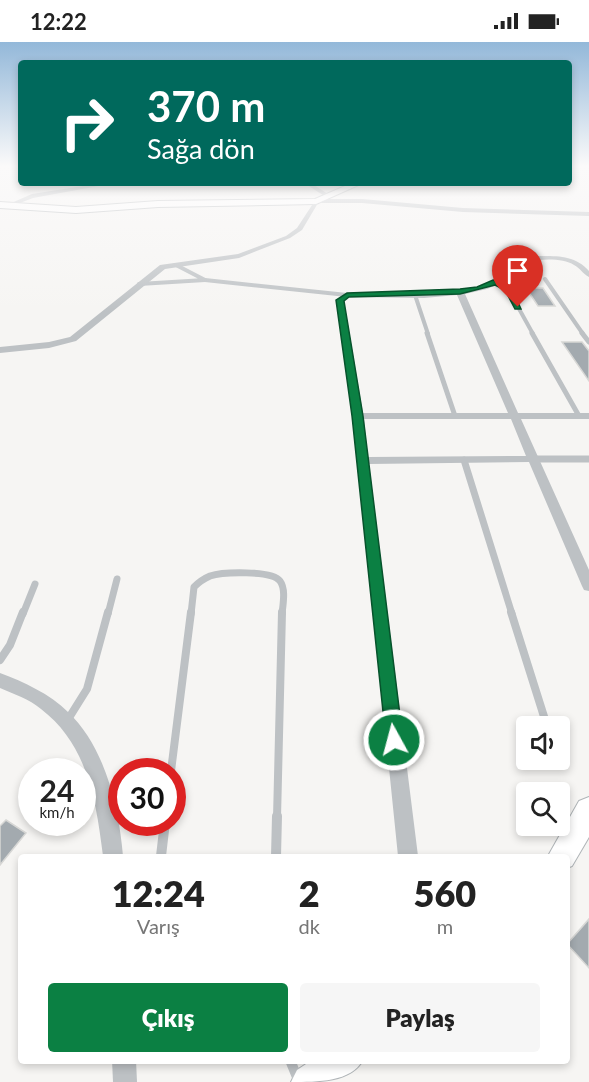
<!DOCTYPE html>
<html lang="tr">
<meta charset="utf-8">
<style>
:root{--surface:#fff;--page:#f6f6f6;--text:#222;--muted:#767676;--accent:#0b8043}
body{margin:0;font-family:Lato,sans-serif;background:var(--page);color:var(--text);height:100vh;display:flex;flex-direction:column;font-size:22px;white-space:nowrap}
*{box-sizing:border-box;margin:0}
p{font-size:20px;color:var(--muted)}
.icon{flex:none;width:33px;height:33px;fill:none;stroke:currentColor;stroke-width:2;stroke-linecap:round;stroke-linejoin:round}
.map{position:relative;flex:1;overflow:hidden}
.panel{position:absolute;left:18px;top:812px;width:552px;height:210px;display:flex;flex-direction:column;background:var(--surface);border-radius:6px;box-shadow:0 3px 9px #0003}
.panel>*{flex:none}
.banner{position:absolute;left:18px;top:18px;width:554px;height:126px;border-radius:6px;box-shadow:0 3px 9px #0003;background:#00695c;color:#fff;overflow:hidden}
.buttons{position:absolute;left:516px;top:674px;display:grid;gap:12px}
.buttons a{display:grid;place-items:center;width:54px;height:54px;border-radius:6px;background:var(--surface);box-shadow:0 3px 9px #0003;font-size:30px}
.speed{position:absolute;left:18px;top:716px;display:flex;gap:12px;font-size:30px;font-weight:700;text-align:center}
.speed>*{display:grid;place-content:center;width:78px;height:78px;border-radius:50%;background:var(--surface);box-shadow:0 3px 9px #0003;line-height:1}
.speed small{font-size:15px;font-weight:400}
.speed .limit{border:9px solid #d22;background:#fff;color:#111}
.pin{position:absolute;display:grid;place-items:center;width:51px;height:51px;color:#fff;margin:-62px -26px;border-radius:50% 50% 50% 0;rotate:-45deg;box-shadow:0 0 6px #0007}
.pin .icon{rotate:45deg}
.me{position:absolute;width:66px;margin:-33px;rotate:353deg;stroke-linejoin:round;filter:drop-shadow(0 0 4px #0008)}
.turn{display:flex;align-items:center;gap:21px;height:126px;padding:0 30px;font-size:27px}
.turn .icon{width:78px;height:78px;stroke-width:2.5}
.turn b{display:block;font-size:42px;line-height:51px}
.eta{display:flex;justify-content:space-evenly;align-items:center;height:102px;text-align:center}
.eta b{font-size:36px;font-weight:800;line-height:42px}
.button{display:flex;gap:12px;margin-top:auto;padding:12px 30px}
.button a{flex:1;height:69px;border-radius:6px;background:var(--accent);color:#fff;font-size:24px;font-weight:800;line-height:69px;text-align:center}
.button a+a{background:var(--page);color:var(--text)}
.status{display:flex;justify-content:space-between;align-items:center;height:42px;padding:0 30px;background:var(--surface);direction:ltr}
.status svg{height:16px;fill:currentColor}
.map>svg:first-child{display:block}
.building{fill:#a3aaaf;stroke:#d7d7d5;stroke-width:1.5}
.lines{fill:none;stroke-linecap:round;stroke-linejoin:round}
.secondary-casing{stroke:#b0b5b8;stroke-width:2}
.lane-far4{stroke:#bdc1c4;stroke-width:4}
.lane-far3{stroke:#bdc1c4;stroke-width:5}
.lane-far2{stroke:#bdc1c4;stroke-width:7}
.lane-far1{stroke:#bdc1c4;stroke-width:8}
.lane{stroke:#bdc1c4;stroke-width:10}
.street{fill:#bdc1c4;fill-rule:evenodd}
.secondary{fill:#fff;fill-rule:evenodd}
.route{fill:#0b8043;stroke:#07532c;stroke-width:1.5}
</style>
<div class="status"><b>12:22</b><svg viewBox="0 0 49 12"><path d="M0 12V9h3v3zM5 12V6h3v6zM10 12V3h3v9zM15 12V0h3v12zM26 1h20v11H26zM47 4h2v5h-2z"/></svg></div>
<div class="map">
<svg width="589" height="1040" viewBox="0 0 589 1040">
<rect width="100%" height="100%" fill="#f6f5f3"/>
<g class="building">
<path d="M526,246H543L555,264H538Z"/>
<path d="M562,300H582L589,309V339Z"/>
<path d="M6,778L26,791L0,823V784Z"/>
<path d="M589,877V926L567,902Z"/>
</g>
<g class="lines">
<g class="secondary-casing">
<g id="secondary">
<path d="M352,141H363L316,162L158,165L76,171L0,166V160L76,165L158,159L315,157Z"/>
<path d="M589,755V795L572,824L567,826V814H548L579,759Z"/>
<path d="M312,1018H363C351,1040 318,1040 291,1040L297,1028Z"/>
</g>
</g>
<g class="lane-far4">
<path d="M545,237L583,292"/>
<path d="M205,238L347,253"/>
<path d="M496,240L508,247L533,292"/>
<path d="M139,242L205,238L176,223"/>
<path d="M415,253L428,292"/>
</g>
<g class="lane-far3">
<path d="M427,291L455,374"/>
<path d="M532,291L579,374"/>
<path d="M582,291L589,300"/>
</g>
<g class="lane-far2">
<path d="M535,417H589"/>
<path d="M464,418L512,572"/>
<path d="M23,572L35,542"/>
<path d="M108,572L117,537"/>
<path d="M191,572L194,545C199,540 203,537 210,534C222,530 272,528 280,539C286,547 283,562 282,572"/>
</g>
<g class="lane-far1">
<path d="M511,570L547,684"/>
<path d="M0,618L10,603L23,570"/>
<path d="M67,679L87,647L108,570"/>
<path d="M171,729L191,570"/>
<path d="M277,776L282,570"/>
</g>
<g class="lane">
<path d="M161,814L165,780"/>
<path d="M276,814L277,774"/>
<path d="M290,1018L299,1040"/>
</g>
<g class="street">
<path d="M102,141H115L33,156L12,164L9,162L32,152Z"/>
<path d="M304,141H311L331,154L326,155Z"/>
<path d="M316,157H362L463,166L589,170V174L463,170L362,161H318L302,188L290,196L239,216L165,227L76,299L49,306L0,311V305L49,300L70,295L160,223L238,212L286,194L297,186Z"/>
<path d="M537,214C557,214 575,213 589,229V235C583,232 580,226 574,223C558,213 519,218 504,229L499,242L487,247L465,252L518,371H589V377H521L589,528V549L584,548L582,544L529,420L369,422L418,814H398L353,374L336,258L347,251L447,250L482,244L493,239C498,218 519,216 537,214ZM457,253L508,371H363L344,259L349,255L424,256ZM364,377H511L526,414L368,415Z"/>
<path d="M0,631C24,640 50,652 68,670C105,705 119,765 123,814H103C96,759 88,703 41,667C29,657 14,652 0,646Z"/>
<path d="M112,1018H136L137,1040H113Z"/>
</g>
<use href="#secondary" class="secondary"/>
</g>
<linearGradient id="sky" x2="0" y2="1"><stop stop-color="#93b8d9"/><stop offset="0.46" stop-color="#fbfafa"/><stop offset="1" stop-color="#fbfafa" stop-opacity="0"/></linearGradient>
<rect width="589" height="270" fill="url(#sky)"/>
<path class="route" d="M493,238L511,245L521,267H515L505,248L495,243L460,252L349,255L344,259L363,374L403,698L401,704L394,706L388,704L386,698L352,374L336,258L347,251L460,247L477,245Z"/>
</svg>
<div class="buttons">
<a><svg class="icon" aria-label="sound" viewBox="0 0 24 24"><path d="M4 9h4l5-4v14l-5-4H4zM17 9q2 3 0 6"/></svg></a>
<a><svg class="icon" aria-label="search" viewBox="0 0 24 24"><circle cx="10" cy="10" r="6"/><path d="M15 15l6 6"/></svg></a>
</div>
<div class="speed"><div>24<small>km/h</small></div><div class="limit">30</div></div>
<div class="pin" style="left:518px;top:265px;background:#d93025"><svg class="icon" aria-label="arrive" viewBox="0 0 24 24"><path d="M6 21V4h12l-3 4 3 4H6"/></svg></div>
<svg class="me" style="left:394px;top:698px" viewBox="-20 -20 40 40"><circle r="17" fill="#0b8043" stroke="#fff" stroke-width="3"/><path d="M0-11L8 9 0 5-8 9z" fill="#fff"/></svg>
<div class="banner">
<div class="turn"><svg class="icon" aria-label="right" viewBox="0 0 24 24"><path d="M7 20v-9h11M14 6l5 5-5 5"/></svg><div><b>370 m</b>Sağa dön</div></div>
</div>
<section class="panel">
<div class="eta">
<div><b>12:24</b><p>Varış</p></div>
<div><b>2</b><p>dk</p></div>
<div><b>560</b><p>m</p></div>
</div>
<div class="button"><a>Çıkış</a><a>Paylaş</a></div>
</section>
</div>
